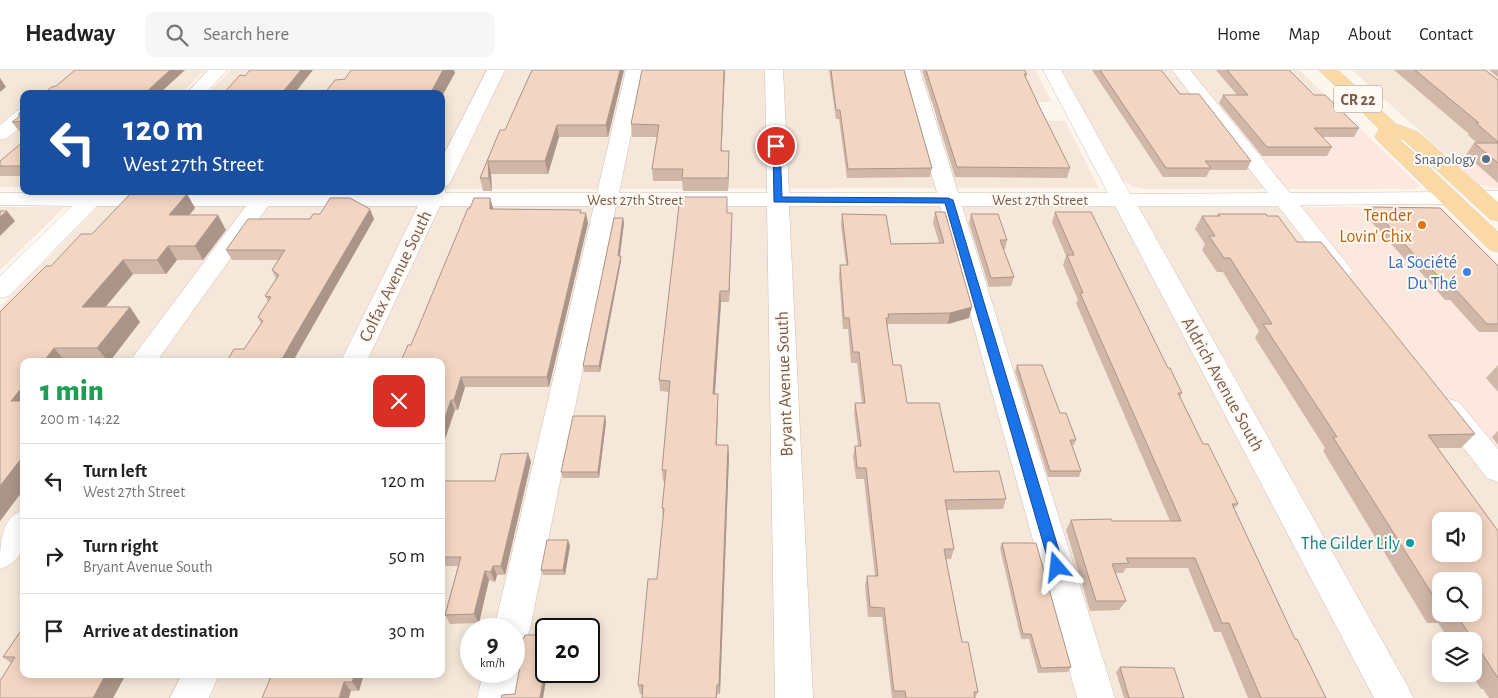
<!DOCTYPE html>
<meta charset="utf-8">
<style>
:root{--surface:#fff;--page:#f6f6f6;--text:#222;--muted:#767676;--line:#e0e0e0}
body{margin:0;font-family:"Alegreya Sans",sans-serif;background:var(--page);color:var(--text);height:100vh;display:flex;flex-direction:column;font-size:19px;white-space:nowrap}
*{box-sizing:border-box;margin:0}
p{font-size:16px;color:var(--muted)}
.icon{flex:none;width:28px;height:28px;fill:none;stroke:currentColor;stroke-width:2;stroke-linecap:round;stroke-linejoin:round}
.map{position:relative;flex:1;overflow:hidden}
.sheet{position:absolute;left:20px;top:288px;width:425px;height:320px;display:flex;flex-direction:column;background:var(--surface);border-radius:10px;box-shadow:0 2px 12px #0003}
.sheet>*{flex:none}
.top-card{position:absolute;left:20px;top:20px;width:425px;height:105px;border-radius:10px;box-shadow:0 2px 12px #0003;background:#1a4fa0;color:#fff;overflow:hidden}
.buttons{position:absolute;left:1432px;top:442px;display:grid;gap:10px}
.buttons a{display:grid;place-items:center;width:50px;height:50px;border-radius:10px;background:var(--surface);box-shadow:0 2px 12px #0003;font-size:25px}
.speed{position:absolute;left:460px;top:548px;display:flex;gap:10px;font-size:25px;font-weight:700;text-align:center}
.speed>*{display:grid;place-content:center;width:65px;height:65px;border-radius:50%;background:var(--surface);box-shadow:0 2px 12px #0003;line-height:1}
.speed small{font-size:12px;font-weight:400}
.speed .limit{border:2px solid #111;border-radius:8px;background:#fff;color:#111}
.pin{position:absolute;display:grid;place-items:center;width:42px;height:42px;color:#fff;margin:-21px;border:2px solid #fff;border-radius:50%;box-shadow:0 1px 5px #0007}
.me{position:absolute;width:55px;margin:-28px;rotate:343deg;stroke-linejoin:round;filter:drop-shadow(0 0 4px #0008)}
.turn{display:flex;align-items:center;gap:18px;height:105px;padding:0 20px;font-size:22px}
.turn .icon{width:65px;height:65px;stroke-width:2.5}
.turn b{display:block;font-size:35px;line-height:42px}
.round{display:grid;place-items:center;flex:none;width:52px;height:52px;border-radius:10px;background:var(--page)}
.headline{display:flex;align-items:center;justify-content:space-between;height:85px;padding:0 20px}
h1{font-size:30px;font-weight:800;line-height:38px;color:#1e9e55}
ul{padding:0;list-style:none}
li{display:flex;align-items:center;gap:15px;height:75px;padding:0 20px;border-top:1px solid var(--line)}
li div{flex:1}
li b{display:block;font-size:19px}
li em{font-style:normal}
header{display:flex;align-items:center;gap:30px;box-sizing:border-box;height:70px;padding:0 25px;background:var(--surface);border-bottom:1px solid var(--line)}
header strong{font-size:24px}
nav{display:flex;gap:28px;margin-inline-start:auto;font-size:18px}
.search{width:350px;height:45px;background:var(--page);display:flex;align-items:center;gap:12px;box-sizing:border-box;padding:0 18px;border-radius:10px;color:var(--muted);font-size:19px}
.map>svg:first-child{display:block}
.residential{fill:#f5e8da;fill-rule:evenodd}
.commercial{fill:#fde8e0}
.lines{fill:none;stroke-linecap:round;stroke-linejoin:round}
.minor-casing{stroke:#d1beb0;stroke-width:1}
.major-casing{stroke:#dad1cd;stroke-width:1}
.minor{fill:#fff;fill-rule:evenodd}
.major{fill:#fbd9a5;fill-rule:evenodd}
.wall{fill:#d1b7a8;fill-rule:evenodd}
.shaded-wall{fill:#aa9588}
.building{fill:#f3d5c3;stroke:#aa9588;fill-rule:evenodd}
.route{fill:#1a73e8;stroke:#114b97}
.service-dot{fill:#5c6f8a;stroke:#fffaf3;stroke-width:2}
.food-dot{fill:#e8710a;stroke:#fffaf3;stroke-width:2}
.shop-dot{fill:#3f7fe0;stroke:#fffaf3;stroke-width:2}
.culture-dot{fill:#0f9aa8;stroke:#fffaf3;stroke-width:2}
.labels{text-anchor:middle;stroke-width:4;stroke-linejoin:round;paint-order:stroke}
.far-service-label{font-size:15px;fill:#4e5e75;stroke:#fffaf3;text-anchor:end}
.far-street-label{font-size:15px;fill:#7a5c4d;stroke:#fffaf3}
.shield{fill:#fffaf3;stroke:#a28b7f;stroke-width:1}
.shield-label{font-size:16px;font-weight:bold;fill:#7a5c4d}
.food-label{font-size:18px;fill:#c56008;stroke:#fffaf3;text-anchor:end}
.shop-label{font-size:18px;fill:#366cbe;stroke:#fffaf3;text-anchor:end}
.street-label{font-size:18px;fill:#7a5c4d;stroke:#fffaf3}
.culture-label{font-size:18px;fill:#0d838f;stroke:#fffaf3;text-anchor:end}
</style>
<header>
<strong>Headway</strong>
<div class="search"><svg class="icon" aria-label="search" viewBox="0 0 24 24"><circle cx="10" cy="10" r="6"/><path d="M15 15l6 6"/></svg>Search here</div>
<nav><a>Home</a><a>Map</a><a>About</a><a>Contact</a></nav>
</header>
<div class="map">
<svg width="1498" height="628" viewBox="0 0 1498 628">
<rect width="100%" height="100%" fill="#fdf6ec"/>
<g class="residential">
<path d="M0,0H205L181,24H24V117H0Z"/>
<path d="M231,0H1035L1052,32H926L931,50L1065,51L1099,118L441,119V24H207Z"/>
<path d="M1061,0H1300L1332,32L1272,119H1145L1133,117L1123,110Z"/>
<path d="M1352,0H1498V85L1445,84Z"/>
<path d="M99,135L1294,137L1498,393V628H0V237ZM24,291H441V604H24ZM1441,451H1474V484H1441ZM1441,511H1474V544H1441ZM471,559H514V601H471ZM546,559H589V601H546ZM1441,571H1474V604H1441Z"/>
<path d="M0,137H64L0,200Z"/>
</g>
<g class="commercial">
<path d="M1205,32H1332L1420,116L1416,119H1272Z"/>
<path d="M1445,85H1498V118L1477,114Z"/>
<path d="M1294,137H1441L1498,193V393Z"/>
</g>
<g class="lines">
<g class="minor-casing">
<g id="minor">
<path d="M208,0H227L205,24H186Z"/>
<path d="M487,0H505L451,111L448,115L444,117L446,123H597L626,0H644L619,123H767L765,0H783L789,123H937L902,0H920L958,123H1108L1043,0H1061L1130,124L1268,123L1172,0H1190L1290,123L1449,122L1457,123L1460,128L1457,133L1449,134L1300,135L1353,201L1349,206L1341,208L1333,206L1278,136H1138L1407,615L1413,628H1374L1115,136H962L1115,628H1077L940,136H789L813,628H775L767,136H616L530,559L525,571L514,575V559H494L594,136H440L367,291H341L418,136H268L157,291H130L246,136H97L9,226L0,228V206L72,136L0,135V123L278,121L277,123H424L425,121H441V90Z"/>
<path d="M24,39V55L7,68L0,70V55L17,41Z"/>
<path d="M1479,121H1498V133L1471,132L1468,127L1471,122Z"/>
<path d="M1449,329L1459,332L1498,379V412L1487,408L1439,346L1435,339L1439,332Z"/>
<path d="M24,439C24,465 30,489 0,499C0,473 0,449 24,439Z"/>
<path d="M514,588L520,601L515,628H477L484,601H514Z"/>
<path d="M182,604H219L209,628H170Z"/>
</g>
</g>
<g class="major-casing">
<path id="major" d="M1319,0H1338L1396,54L1418,62L1498,132V151L1490,149L1404,70L1397,67L1498,162V182L1490,180L1378,71L1375,67L1379,59Z"/>
</g>
<use href="#minor" class="minor"/>
<use href="#major" class="major"/>
</g>
<g class="wall">
<path d="M532,0H624L608,67H559L548,104H491L492,121H483L480,108L500,60H505Z"/>
<path d="M642,0L722,81L729,94L728,121H683L682,111H653L652,99L657,67H632L631,54Z"/>
<path d="M829,0H904L932,98L930,107L847,108L839,49H836Z"/>
<path d="M922,0H1024L1027,4L1026,8L1040,38L1070,98L1067,108L955,107Z"/>
<path d="M1092,0H1161L1180,24L1251,91L1247,100H1210L1206,107H1163Z"/>
<path d="M1216,0H1289L1314,25L1359,58L1354,67H1322L1332,77L1327,86H1262L1219,33L1223,25H1237Z"/>
<path d="M1394,0H1485L1498,10V113L1466,85L1474,73H1477L1468,65L1469,64Z"/>
<path d="M1489,0H1498V7Z"/>
<path d="M24,40V61H19L12,52L19,47Z"/>
<path d="M24,71V106H0V91Z"/>
<path d="M187,124L195,138L189,145L226,160L203,190H177L166,204H133L105,237L140,252L110,291H24V419L0,451V242L51,196L92,164Z"/>
<path d="M1372,137L1498,196V262H1479L1450,230H1445L1416,197H1412L1366,146Z"/>
<path d="M493,139L581,140V143L588,153L549,317H465L458,340H455L411,275Z"/>
<path d="M935,142L969,248L948,254H888L887,259L893,295L907,333L954,402L1006,429L1003,439L947,440L954,479L951,489H946L962,572L978,622L975,628H892L882,547H868L865,516L867,506H875L864,409H856L853,386L855,376H858L854,343L855,333H862L857,293H851L848,259H843L839,206L840,195H846L841,155L842,144L891,174L939,173L933,153Z"/>
<path d="M1055,142L1168,298L1182,323L1180,327L1203,374L1238,434L1234,439L1295,569L1326,628H1248L1221,562H1214L1188,498H1126L1123,503H1116L1126,531L1119,540L1090,541L1066,460L1071,450L1112,451H1170L1076,233L1078,230L1063,195L1066,186L1052,152Z"/>
<path d="M727,143H732L729,232H721L715,324L718,335L717,375L729,386L720,624H717V628H642V624H640L638,615L657,509L663,448L662,438L665,411H663L662,400L669,322L660,321L659,310Z"/>
<path d="M971,144L1007,170L1005,179H1003L1014,207L1011,216L989,217L969,153Z"/>
<path d="M1218,144L1267,146L1297,172L1475,364L1461,378H1438L1498,461V628H1489L1483,619H1481L1471,604H1474V571H1450L1438,553H1427L1323,381L1325,378L1255,268L1259,261L1223,202H1217L1202,180L1205,174L1195,159L1202,146H1217ZM1441,511L1474,544H1441Z"/>
<path d="M623,148L624,153L620,186H621V191L600,302H584L583,296Z"/>
<path d="M374,149L293,291H227L244,279L261,253L258,247L268,231L265,226L276,209L272,200L278,190H232L226,180Z"/>
<path d="M1017,295L1060,343L1076,370L1074,375H1072L1081,401L1079,407H1048L1015,301Z"/>
<path d="M1498,295V322L1486,308Z"/>
<path d="M606,352L599,408H563L561,402Z"/>
<path d="M1498,361V375L1492,367Z"/>
<path d="M528,383L531,392L505,505H497L495,512L489,510L479,553L450,554L445,545L458,496H441V411H495Z"/>
<path d="M1002,473L1071,597L1068,602L1038,603L1029,569H1021L1000,478Z"/>
<path d="M570,476L565,505H543L541,500Z"/>
<path d="M22,559L24,604H126L113,628H0L11,593L3,587Z"/>
<path d="M514,571L546,601H561L560,610H546L543,628H501L515,624L520,596L516,587H514Z"/>
<path d="M1120,597L1184,628H1124L1116,602Z"/>
<path d="M272,604H364L359,621H351Z"/>
</g>
<g class="shaded-wall">
<path d="M170,0H185L159,24H144Z"/>
<path d="M301,0H313L294,24H281Z"/>
<path d="M443,0H454L455,3L441,28V24H430Z"/>
<path d="M620,0H624L608,67L606,55Z"/>
<path d="M724,0H725L721,94V81Z"/>
<path d="M0,8L6,17L0,22Z"/>
<path d="M557,55L559,67L548,104L545,91Z"/>
<path d="M729,81V94L728,121V108Z"/>
<path d="M488,91L491,104L492,121L489,108Z"/>
<path d="M187,124L195,138L177,160L169,145Z"/>
<path d="M490,128L493,138V149L490,139Z"/>
<path d="M370,139L374,149L293,291H281L291,273Z"/>
<path d="M7,141L15,151L0,166V147Z"/>
<path d="M586,143L588,153L549,317L547,307Z"/>
<path d="M732,143V154L729,232V221Z"/>
<path d="M218,145L226,160L203,190L195,176Z"/>
<path d="M623,148L624,153L619,191L618,186Z"/>
<path d="M168,176L177,190L166,204L157,190Z"/>
<path d="M621,186V191L600,302L599,296Z"/>
<path d="M123,190L133,204L93,252L82,237Z"/>
<path d="M720,221L721,232L714,335L713,324Z"/>
<path d="M130,237L140,252L110,291H108L97,278Z"/>
<path d="M972,237L969,248L948,254L950,243Z"/>
<path d="M54,278L65,291H44Z"/>
<path d="M461,307L465,317L458,340L454,330Z"/>
<path d="M24,315V344L11,331Z"/>
<path d="M718,324V335L716,386V375Z"/>
<path d="M451,330L455,340L441,381V359Z"/>
<path d="M605,346L606,352L599,408L598,402Z"/>
<path d="M728,375L729,386L720,624L719,615Z"/>
<path d="M528,383L531,392L505,505L501,496Z"/>
<path d="M24,385V419L0,451V416Z"/>
<path d="M568,470L570,476L565,505L563,500Z"/>
<path d="M493,496L497,505L495,512L491,502Z"/>
<path d="M485,501L489,510L479,553L474,544Z"/>
<path d="M558,601H561L560,610L558,605Z"/>
<path d="M106,604H126L113,628H93Z"/>
<path d="M355,604H364L359,621L352,612Z"/>
<path d="M544,605L546,610L543,628H540Z"/>
<path d="M344,612L351,621L349,628H339Z"/>
</g>
<g class="building">
<path d="M75,0H170L144,24H43L52,17L56,16Z"/>
<path d="M250,0H301L281,24H223L240,5L245,6Z"/>
<path d="M351,0H443L430,24H324L335,10L345,9Z"/>
<path d="M532,0H620L606,55H557L545,91H488L489,108H480L500,60H505Z"/>
<path d="M642,0H724L721,81H729L728,108H682L683,99H652L659,55L631,54Z"/>
<path d="M831,0H904L932,98L848,99L840,40H836Z"/>
<path d="M926,0H1024L1027,4H1024L1040,38L1070,98L957,97Z"/>
<path d="M1100,0H1161L1180,24H1199L1251,91H1205L1211,98H1166Z"/>
<path d="M1227,0H1289L1314,25H1325L1359,58H1314L1332,77H1267L1223,25H1248Z"/>
<path d="M1415,0H1485L1498,10V72L1476,53H1479Z"/>
<path d="M24,40V51L12,52L19,47V43Z"/>
<path d="M24,71V96H0V91Z"/>
<path d="M1474,73H1498V93Z"/>
<path d="M130,124H187L169,145H218L195,176H168L157,190H123L82,237H130L97,278H54L44,291H24V315L11,331H24V385L0,416V242L46,196H51L81,164H92Z"/>
<path d="M680,127H727V143H732L729,221H720L713,324H718L716,375H728L719,615H717L716,628H642L643,615H638L648,509H657L664,438H662L666,400H662L670,311L659,310Z"/>
<path d="M330,128H350L370,139L291,273L281,291H227L234,279H244L263,251L258,247L271,227L265,226L279,205L272,200L285,180H226L248,149H310L313,144H320Z"/>
<path d="M474,128H490V139L581,140L580,143H586L547,307H461L454,330H451L441,359V291H401L408,275H411L468,138H470Z"/>
<path d="M1372,137L1440,138L1498,196V254H1487L1457,221H1452L1422,189H1418Z"/>
<path d="M0,141H7L0,147Z"/>
<path d="M935,142H945L972,237L950,243L888,244L889,248H886L893,295H901L907,333H939L954,402L999,401L1006,429L945,430L954,479H944L962,572H968L978,622H974L975,628H906L905,621H894L884,538L870,537L867,506H878L866,398H857L855,376H861L855,333H865L859,282H853L849,248H844L840,195H848L842,144L886,145L891,174L944,173Z"/>
<path d="M1055,142H1091L1168,298H1170L1182,323H1178L1203,374H1208L1238,434H1232L1295,569H1297L1326,628H1261L1229,553H1222L1195,488H1126L1129,493L1112,494L1126,531H1096L1071,450L1111,449L1112,451H1181L1080,223H1083L1067,185H1074Z"/>
<path d="M971,144H998L1007,170H1000L1014,207L991,208Z"/>
<path d="M1218,144H1266L1267,146H1278L1297,172H1321L1475,364L1428,365L1498,461V608L1456,544H1474V511H1441V538L1333,367H1337L1263,254H1272L1230,188H1224L1209,166H1215L1202,146H1220ZM1441,451H1474V484H1441Z"/>
<path d="M614,148H623L618,186H621L599,296H583Z"/>
<path d="M1017,295H1042L1060,343H1066L1076,370H1070L1081,401H1050Z"/>
<path d="M573,346H605L598,402H561Z"/>
<path d="M528,383L501,496H493L491,502L485,501L474,544L445,545L461,487H441V411H495L501,384Z"/>
<path d="M547,470H568L563,500H541Z"/>
<path d="M1002,473H1036L1071,597L1041,598L1031,564H1023Z"/>
<path d="M22,559H24V604H106L93,628H0V611L15,587H3Z"/>
<path d="M525,565H546V601H558V605H544L540,628H501L502,625L515,624L520,596L514,583V571L524,568Z"/>
<path d="M1120,597L1174,598L1184,628H1129Z"/>
<path d="M272,604H355L352,612H344L339,628H262Z"/>
</g>
<path class="route" d="M773,74L780,76L782,127L948,128L953,130L1064,497L1062,502L1057,503L1052,502L1050,497L945,133L774,132Z"/>
<circle class="service-dot" cx="1486" cy="89" r="5"/>
<circle class="food-dot" cx="1422" cy="155" r="5"/>
<circle class="shop-dot" cx="1467" cy="202" r="5"/>
<circle class="culture-dot" cx="1410" cy="473" r="5"/>
<g class="labels">
<g class="far-service-label">
<text x="1476" y="94">Snapology</text>
</g>
<g class="far-street-label">
<text x="635" y="135">West 27th Street</text>
<text x="1040" y="135">West 27th Street</text>
</g>
<rect class="shield" x="1334" y="15.5" width="48" height="27" rx="4"/>
<g class="shield-label">
<text x="1358" y="35">CR 22</text>
</g>
<g class="food-label">
<text x="1412" y="151">Tender<tspan x="1412" dy="21">Lovin' Chix</tspan></text>
</g>
<g class="shop-label">
<text x="1457" y="198">La Société<tspan x="1457" dy="21">Du Thé</tspan></text>
</g>
<g class="street-label">
<text transform="translate(395 206) rotate(-64)" y="6">Colfax Avenue South</text>
<text transform="translate(784 314) rotate(-92)" y="6">Bryant Avenue South</text>
<text transform="translate(1223 314) rotate(61)" y="6">Aldrich Avenue South</text>
</g>
<g class="culture-label">
<text x="1400" y="479">The Gilder Lily</text>
</g>
</g>
</svg>
<div class="buttons">
<a><svg class="icon" aria-label="sound" viewBox="0 0 24 24"><path d="M4 9h4l5-4v14l-5-4H4zM17 9q2 3 0 6"/></svg></a>
<a><svg class="icon" aria-label="search" viewBox="0 0 24 24"><circle cx="10" cy="10" r="6"/><path d="M15 15l6 6"/></svg></a>
<a><svg class="icon" aria-label="layers" viewBox="0 0 24 24"><path d="M12 4l9 5-9 5-9-5zM3 14l9 5 9-5"/></svg></a>
</div>
<div class="speed"><div>9<small>km/h</small></div><div class="limit">20</div></div>
<div class="pin" style="left:776px;top:76px;background:#d93025"><svg class="icon" aria-label="arrive" viewBox="0 0 24 24"><path d="M6 21V4h12l-3 4 3 4H6"/></svg></div>
<svg class="me" style="left:1057px;top:497px" viewBox="-20 -20 40 40"><path d="M0-17L14 15 0 8-14 15z" fill="#1a73e8" stroke="#fff" stroke-width="4"/></svg>
<div class="top-card">
<div class="turn"><svg class="icon" aria-label="left" viewBox="0 0 24 24"><path d="M17 20v-9H6M10 6l-5 5 5 5"/></svg><div><b>120 m</b>West 27th Street</div></div>
</div>
<section class="sheet">
<div class="headline"><div><h1>1 min</h1><p>200 m · 14:22</p></div><a class="round" style="background:#d93025;color:#fff"><svg class="icon" aria-label="close" viewBox="0 0 24 24"><path d="M6 6l12 12M18 6L6 18"/></svg></a></div>
<ul>
<li><svg class="icon" aria-label="left" viewBox="0 0 24 24"><path d="M17 20v-9H6M10 6l-5 5 5 5"/></svg><div><b>Turn left</b><p>West 27th Street</p></div><em>120 m</em></li>
<li><svg class="icon" aria-label="right" viewBox="0 0 24 24"><path d="M7 20v-9h11M14 6l5 5-5 5"/></svg><div><b>Turn right</b><p>Bryant Avenue South</p></div><em>50 m</em></li>
<li><svg class="icon" aria-label="arrive" viewBox="0 0 24 24"><path d="M6 21V4h12l-3 4 3 4H6"/></svg><div><b>Arrive at destination</b></div><em>30 m</em></li>
</ul>
</section>
</div>
